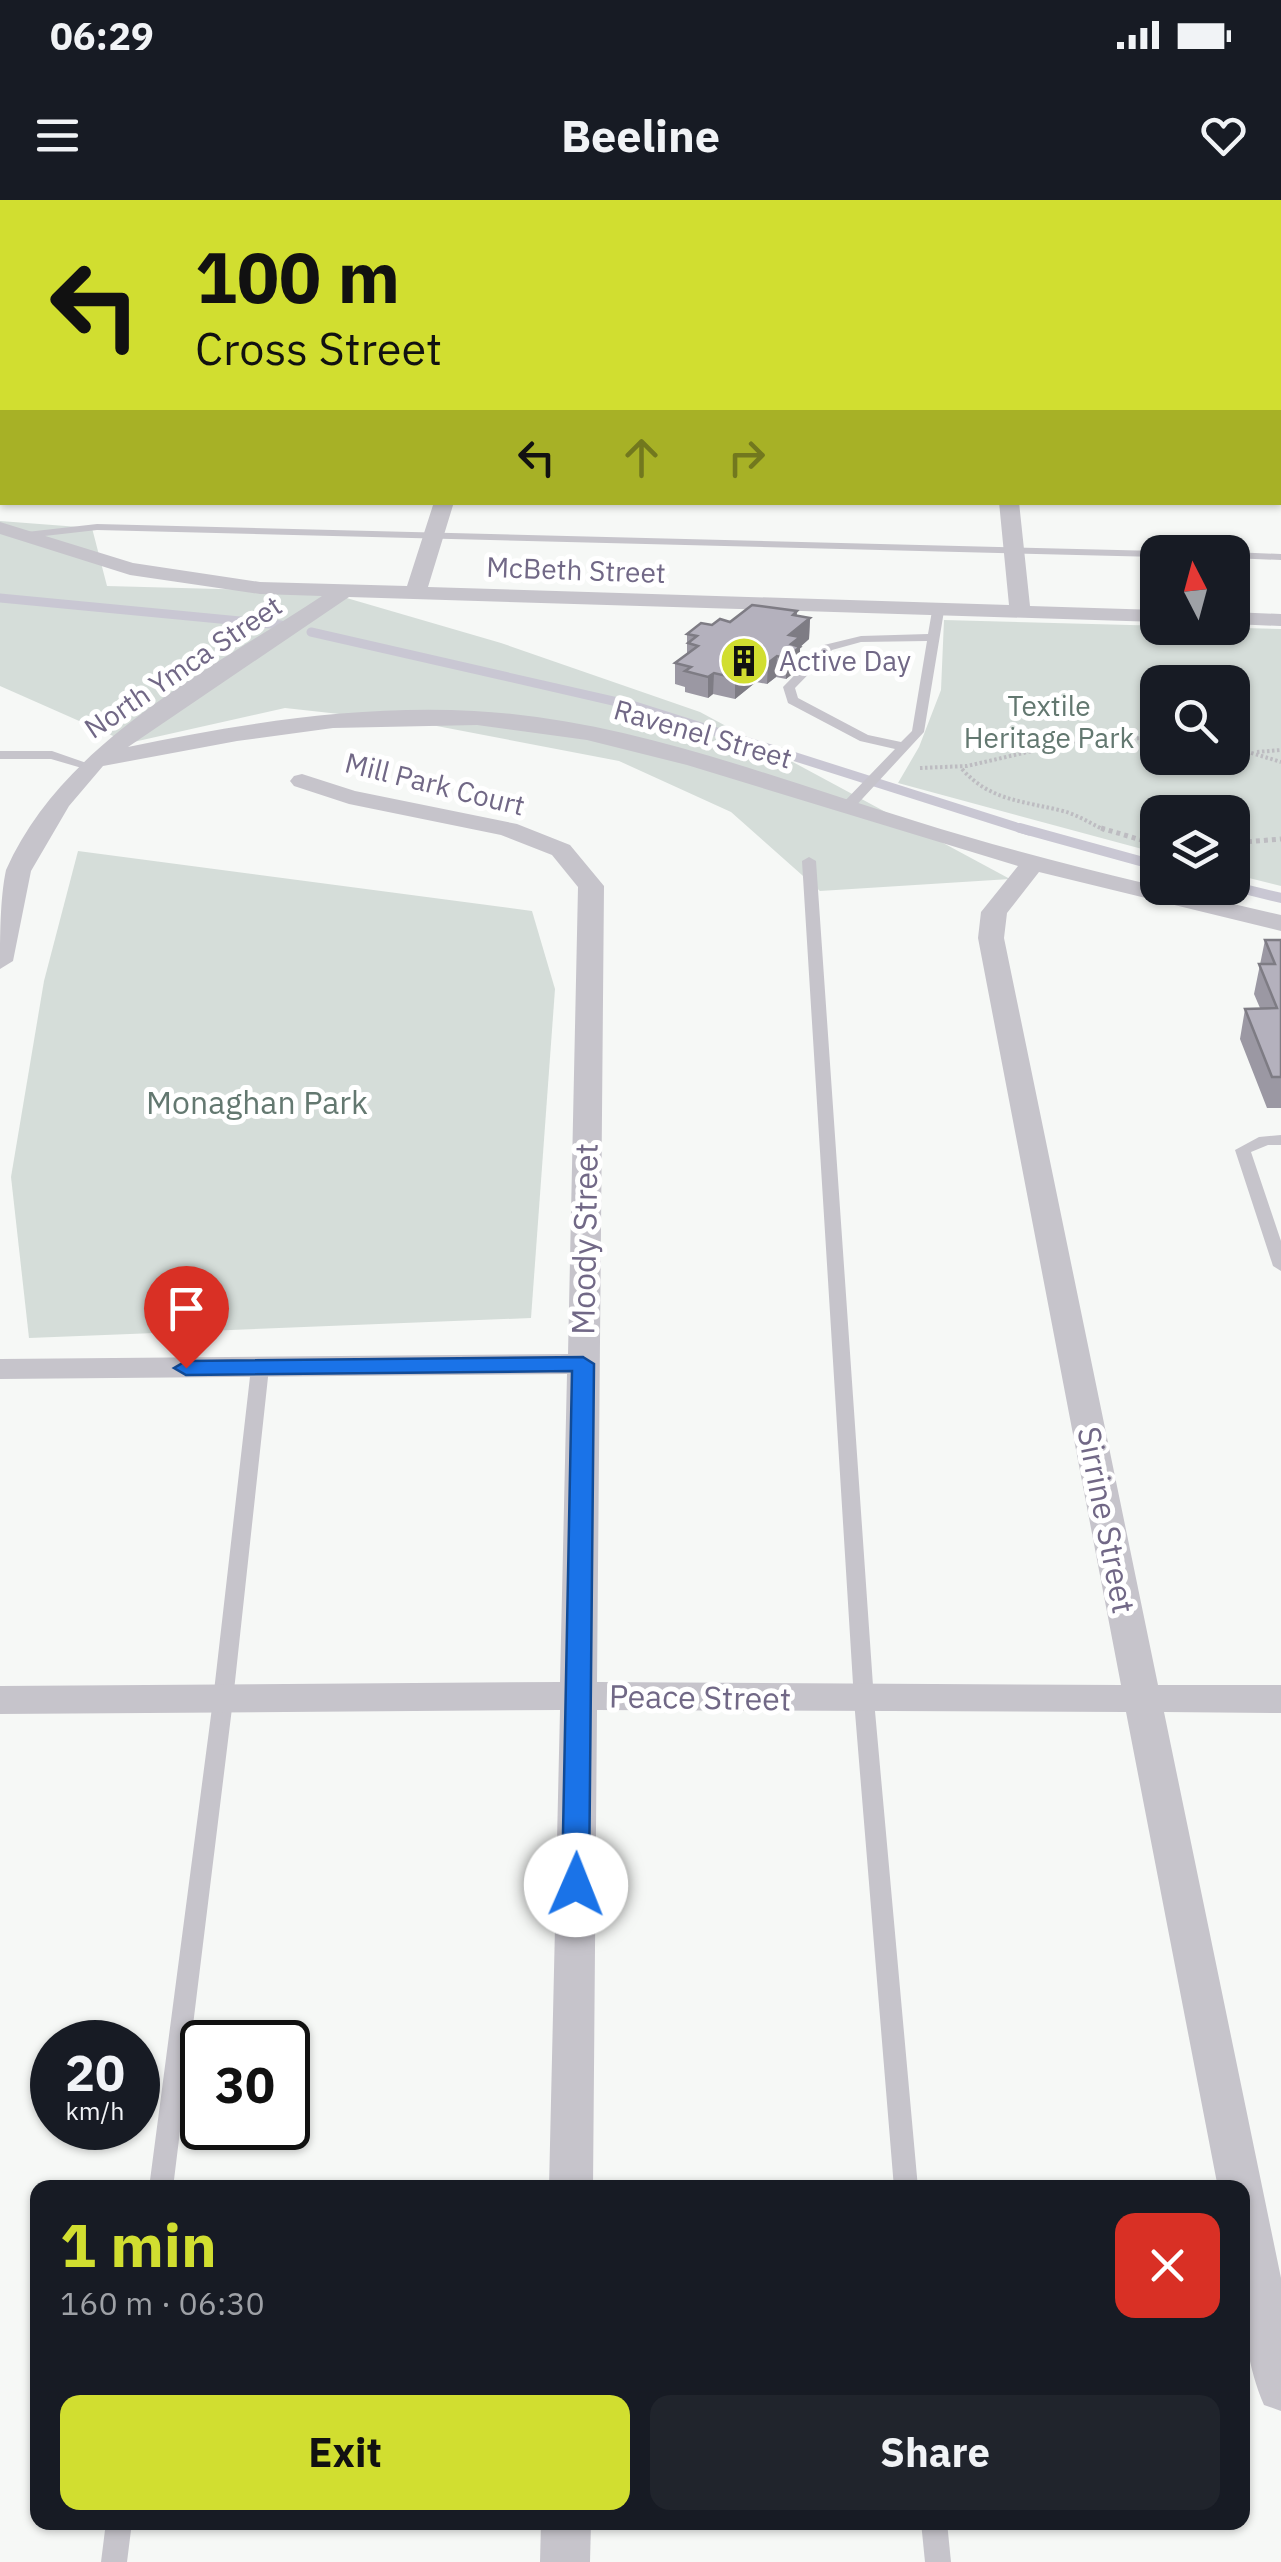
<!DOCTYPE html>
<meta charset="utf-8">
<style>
:root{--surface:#171b24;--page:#20242c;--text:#f1f3f6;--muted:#9ea1a6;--accent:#d1de30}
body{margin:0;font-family:"IBM Plex Sans",sans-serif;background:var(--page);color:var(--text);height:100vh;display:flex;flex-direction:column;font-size:38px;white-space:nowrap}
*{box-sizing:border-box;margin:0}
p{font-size:32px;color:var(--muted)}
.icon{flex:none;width:55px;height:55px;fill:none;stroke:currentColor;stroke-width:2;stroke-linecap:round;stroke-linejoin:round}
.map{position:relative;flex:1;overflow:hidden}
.drawer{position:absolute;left:30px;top:1980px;width:1220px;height:350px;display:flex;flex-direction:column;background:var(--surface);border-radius:20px;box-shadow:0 2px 8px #0004}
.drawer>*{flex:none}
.guide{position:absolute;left:0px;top:0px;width:1282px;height:305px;box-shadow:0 2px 8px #0004;background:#d1de30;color:#111;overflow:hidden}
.needle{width:65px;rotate:354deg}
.fabs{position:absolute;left:1140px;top:335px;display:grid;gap:20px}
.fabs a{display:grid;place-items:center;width:110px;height:110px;border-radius:20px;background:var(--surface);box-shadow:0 2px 8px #0004;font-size:50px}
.speed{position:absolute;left:30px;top:1820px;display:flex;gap:20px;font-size:50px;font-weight:700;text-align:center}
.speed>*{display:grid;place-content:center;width:130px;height:130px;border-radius:50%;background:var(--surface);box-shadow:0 2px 8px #0004;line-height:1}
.speed small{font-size:25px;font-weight:400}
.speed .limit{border:5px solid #111;border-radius:15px;background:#fff;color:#111}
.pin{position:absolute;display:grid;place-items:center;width:85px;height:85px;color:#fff;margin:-102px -42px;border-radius:50% 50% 50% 0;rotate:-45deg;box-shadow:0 0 10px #0007}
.pin .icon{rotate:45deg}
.me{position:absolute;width:110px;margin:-55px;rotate:1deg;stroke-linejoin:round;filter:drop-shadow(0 0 8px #0008)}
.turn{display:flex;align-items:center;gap:35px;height:210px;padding:0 30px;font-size:45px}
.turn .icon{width:130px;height:130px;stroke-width:2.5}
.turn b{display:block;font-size:70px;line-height:85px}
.lanes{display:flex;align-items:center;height:95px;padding:0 30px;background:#0003;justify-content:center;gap:50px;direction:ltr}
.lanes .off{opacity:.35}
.round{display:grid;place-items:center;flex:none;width:105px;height:105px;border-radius:20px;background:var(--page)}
.summary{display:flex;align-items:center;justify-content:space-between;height:170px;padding:0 30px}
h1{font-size:60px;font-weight:700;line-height:75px;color:var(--accent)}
.action{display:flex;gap:20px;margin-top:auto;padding:20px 30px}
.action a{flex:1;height:115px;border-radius:20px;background:var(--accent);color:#111;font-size:40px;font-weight:700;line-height:115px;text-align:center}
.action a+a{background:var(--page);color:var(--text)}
.status{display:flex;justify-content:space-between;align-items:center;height:70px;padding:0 50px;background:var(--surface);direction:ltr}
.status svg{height:28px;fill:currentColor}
header{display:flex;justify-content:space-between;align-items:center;height:130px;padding:0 30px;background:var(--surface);font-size:45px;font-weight:700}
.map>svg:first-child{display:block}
.green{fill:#d5ddd9;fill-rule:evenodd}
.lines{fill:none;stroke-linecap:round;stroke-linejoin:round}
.stream-far1{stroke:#c9c7d3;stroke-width:9}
.stream{stroke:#c9c7d3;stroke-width:10}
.secondary-casing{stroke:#bbb8c2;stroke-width:4}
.path-far1{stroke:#bdbcc1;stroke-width:4;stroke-dasharray:2.5 2.5;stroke-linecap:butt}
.path{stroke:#bdbcc1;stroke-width:5;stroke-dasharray:4 4;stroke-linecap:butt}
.service{fill:#c6c4cb;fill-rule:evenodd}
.minor{fill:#c6c4cb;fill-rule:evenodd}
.secondary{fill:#fff;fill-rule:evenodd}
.wall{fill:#9b98a3}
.shaded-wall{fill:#7e7c84}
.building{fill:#b4b1bd;stroke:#7e7c84;stroke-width:2.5}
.route{fill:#1a73e8;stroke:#114b97;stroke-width:2.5}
.labels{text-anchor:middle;stroke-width:10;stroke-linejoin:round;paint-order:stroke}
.far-street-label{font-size:28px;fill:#716886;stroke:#fff}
.far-poi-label{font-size:28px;fill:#716886;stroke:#fff;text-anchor:start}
.far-park-label{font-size:28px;fill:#637870;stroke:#fff}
.park-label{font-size:32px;fill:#637870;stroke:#fff}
.street-label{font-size:32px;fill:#716886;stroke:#fff}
</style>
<div class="status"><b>06:29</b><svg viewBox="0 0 49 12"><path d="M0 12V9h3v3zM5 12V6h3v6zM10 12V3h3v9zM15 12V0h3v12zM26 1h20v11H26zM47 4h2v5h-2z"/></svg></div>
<header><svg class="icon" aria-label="menu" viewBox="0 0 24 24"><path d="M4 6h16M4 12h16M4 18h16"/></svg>Beeline<svg class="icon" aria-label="heart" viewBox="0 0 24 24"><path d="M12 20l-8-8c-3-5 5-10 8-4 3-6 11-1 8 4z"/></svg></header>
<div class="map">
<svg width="1281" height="2362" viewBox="0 0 1281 2362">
<rect width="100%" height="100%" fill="#f6f8f6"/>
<g class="green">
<path d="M0,321L92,328L107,386L326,392L501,443L700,512L1010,679L820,691L731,612L619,561L421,523L285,508L129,543L0,486Z"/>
<path d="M944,420L1281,429V686L1233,674L1232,612H1158L1157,653L898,583L919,547L941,490ZM1232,482V558H1158V482Z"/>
<path d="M78,651L532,711L555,789L531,1118L29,1138L11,977L44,781Z"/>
</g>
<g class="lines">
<g class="stream-far1">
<path d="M0,398L281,425"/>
<path d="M311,432L635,506L1029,631"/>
</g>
<g class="stream">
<path d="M1020,628L1158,666"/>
<path d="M1232,686L1281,698"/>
</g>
<g class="secondary-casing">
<rect id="secondary" x="1280" y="91" width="1" height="14"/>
</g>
<g class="path-far1">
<path d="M1232,547L1281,562"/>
<path d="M1257,552L1281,550"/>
<path d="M920,568L967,566L1084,539L1158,538"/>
<path d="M962,569C990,601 1024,601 1063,611C1078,615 1092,624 1106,631"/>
</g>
<g class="path">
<path d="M1101,628L1158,645"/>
<path d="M1232,643L1281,639"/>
</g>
<g class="service">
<path d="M0,0H41L43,2L2,3Z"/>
<rect x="1280" y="37" width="1" height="6"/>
<rect x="1280" y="154" width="1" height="6"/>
<rect x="0" y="212" width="2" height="6"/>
<rect x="1280" y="245" width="1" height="6"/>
<path d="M97,324L1158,351L1162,352H1158V357L97,330L18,339L13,336L18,333Z"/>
<path d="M1229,352H1232L1281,354V360L1232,358V352Z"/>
<path d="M938,408L944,411L924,532L851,611H841V605L895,549L860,541L788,503L783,487L824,445L861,436L928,434L932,411ZM927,441L912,531L901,542L868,535L798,498L795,488L832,450L861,442Z"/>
<path d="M0,551H52L98,567L92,571L51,559H0Z"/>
<path d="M809,657L816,661L874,1500L918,1988H894L854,1500L802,661Z"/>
<path d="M1281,935V945H1268L1251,952L1281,1041V1071L1273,1066L1235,950L1259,937Z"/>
<path d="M260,1162L269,1168L233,1500L173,1988H149L213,1500L251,1168Z"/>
<path d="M106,2322H132L127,2362H101Z"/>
<path d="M921,2322H947L951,2362H925Z"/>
</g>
<g class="minor">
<path d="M531,0H547V2H532Z"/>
<path d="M1045,0H1061V2H1046Z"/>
<rect x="1280" y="193" width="1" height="10"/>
<rect x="0" y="261" width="2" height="12"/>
<path d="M1280,293L1281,305L1273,303L1280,302Z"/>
<path d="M434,302H454L428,387L1009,405L999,302H1019L1030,406L1158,410V422L349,397L128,547C242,523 358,505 474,511C626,519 771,577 915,621C1036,659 1158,687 1281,715V731L1039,672L1007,713L1004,738L1158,1485H1281V1513L1164,1512L1281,2078V2211L1264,2205C1235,2138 1242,2059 1242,1988H1218L1126,1512L597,1510L593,1988H549L560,1510L0,1514V1486L560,1482L567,1174L0,1179V1159L568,1154L578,687L552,655L501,635L349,604L294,586L290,581L294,576L302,574L355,591L517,624L570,645L604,686L597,1482L1121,1485L978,738L981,712L1018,666L687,565L587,540L477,525L333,528L237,541L103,566L69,606L31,671L13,761L0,769C0,738 0,698 6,670C63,541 210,470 322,396L260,394L130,375L0,334V322L133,363L260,382L407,386Z"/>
<path d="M1232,412L1281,414V426L1232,424Z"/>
<path d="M541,2322H591L590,2362H540Z"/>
</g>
<use href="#secondary" class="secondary"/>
</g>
<g class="wall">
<path d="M797,415L810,418L809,439L800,447V468L786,479L776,477L767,484L756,482L735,499L713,494L708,498L685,492V487L675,484V463L687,454V434L730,422Z"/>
<path d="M1265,740H1281V908H1267L1240,839L1245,809L1260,808L1254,794Z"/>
</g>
<g class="shaded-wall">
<path d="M797,411L796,429L810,418L809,439L800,447V468L786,479V458L793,415Z"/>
<path d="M777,456L776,477L767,484L768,463Z"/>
<path d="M757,461L756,482L735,499V478Z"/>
<path d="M714,473L713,494L708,498V477Z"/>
</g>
<g class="building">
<path d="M0,0H13L11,2H2L1,19H0Z"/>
<path d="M752,405L797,411L793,415L810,418L789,435L800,437L791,444L800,447L786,458L777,456L768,463L757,461L735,478L714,473L708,477L685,471L691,467L675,463L698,446L688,443L697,436L687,434L701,423L712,425L720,419L730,422Z"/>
<path d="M1265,740H1281V877H1272L1245,809L1277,808L1259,764H1275Z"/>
</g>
<path class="route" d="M583,1157L594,1164L589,1685L585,1693L576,1696L566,1693L562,1685L572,1171L186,1175L174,1168L186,1161Z"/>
<defs>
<g id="building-disc" transform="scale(2.5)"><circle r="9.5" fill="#d1de30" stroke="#fff"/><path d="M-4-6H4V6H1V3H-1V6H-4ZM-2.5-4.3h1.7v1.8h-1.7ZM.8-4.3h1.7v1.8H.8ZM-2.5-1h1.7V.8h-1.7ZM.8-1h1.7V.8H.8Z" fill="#111"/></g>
</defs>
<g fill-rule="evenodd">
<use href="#building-disc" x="744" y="461"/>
</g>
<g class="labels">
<g class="far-street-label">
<text transform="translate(576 370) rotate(2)" y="10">McBeth Street</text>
<text transform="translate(183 467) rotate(-34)" y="10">North Ymca Street</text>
<text transform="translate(703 534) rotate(16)" y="10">Ravenel Street</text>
<text transform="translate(435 584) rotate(14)" y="10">Mill Park Court</text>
</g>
<g class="far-poi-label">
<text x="779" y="471">Active Day</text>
</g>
<g class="far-park-label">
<text x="1049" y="516">Textile<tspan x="1049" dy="32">Heritage Park</tspan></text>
</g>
<g class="park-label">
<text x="257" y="914">Monaghan Park</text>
</g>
<g class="street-label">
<text transform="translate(585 1039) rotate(-89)" y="11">Moody Street</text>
<text transform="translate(1106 1320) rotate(79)" y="11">Sirrine Street</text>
<text transform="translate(700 1498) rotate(1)" y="11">Peace Street</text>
</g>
</g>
</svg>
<div class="fabs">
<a><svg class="needle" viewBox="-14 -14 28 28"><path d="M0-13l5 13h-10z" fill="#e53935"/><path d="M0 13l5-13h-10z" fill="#9ea1a6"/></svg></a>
<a><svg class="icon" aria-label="search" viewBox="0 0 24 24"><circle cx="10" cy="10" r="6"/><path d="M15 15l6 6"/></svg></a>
<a><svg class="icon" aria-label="layers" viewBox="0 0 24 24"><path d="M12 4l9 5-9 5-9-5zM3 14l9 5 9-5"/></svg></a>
</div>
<div class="speed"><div>20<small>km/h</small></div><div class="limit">30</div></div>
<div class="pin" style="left:186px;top:1168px;background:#d93025"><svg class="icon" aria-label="arrive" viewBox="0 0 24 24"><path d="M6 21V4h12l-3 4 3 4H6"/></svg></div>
<svg class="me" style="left:576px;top:1685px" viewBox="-20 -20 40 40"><circle r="19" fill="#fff"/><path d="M0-13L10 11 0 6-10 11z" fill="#1a73e8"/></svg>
<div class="guide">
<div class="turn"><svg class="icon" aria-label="left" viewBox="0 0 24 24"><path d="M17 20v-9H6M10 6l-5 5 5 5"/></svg><div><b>100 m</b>Cross Street</div></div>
<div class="lanes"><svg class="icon" aria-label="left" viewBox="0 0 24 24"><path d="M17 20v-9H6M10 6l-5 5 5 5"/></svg><svg class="icon off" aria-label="ahead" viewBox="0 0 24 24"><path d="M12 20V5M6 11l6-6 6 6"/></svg><svg class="icon off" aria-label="right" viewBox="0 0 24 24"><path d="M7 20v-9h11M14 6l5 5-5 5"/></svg></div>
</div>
<section class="drawer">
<div class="summary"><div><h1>1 min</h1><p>160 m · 06:30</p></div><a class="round" style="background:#d93025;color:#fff"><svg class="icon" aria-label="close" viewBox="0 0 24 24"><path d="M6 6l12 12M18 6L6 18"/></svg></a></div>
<div class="action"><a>Exit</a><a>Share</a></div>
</section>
</div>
